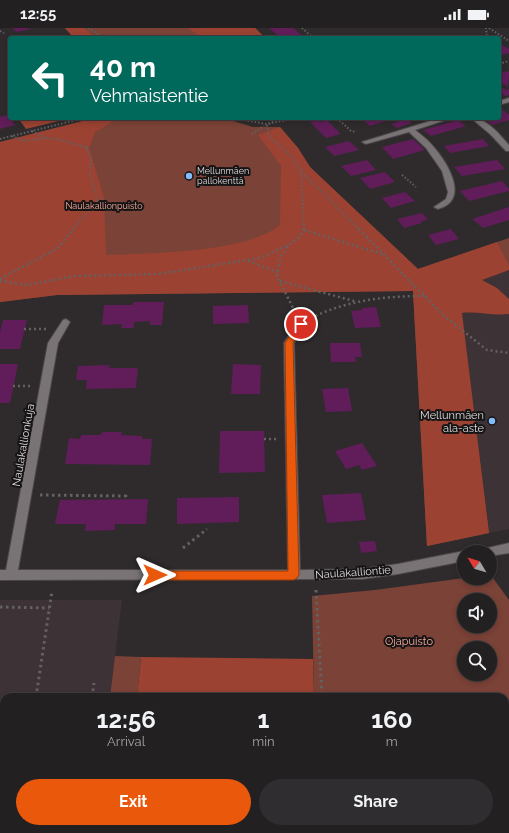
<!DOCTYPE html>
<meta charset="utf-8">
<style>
:root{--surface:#232022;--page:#2f2d2f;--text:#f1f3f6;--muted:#a3a3a5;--line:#403e40;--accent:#ea580c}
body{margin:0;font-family:Raleway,sans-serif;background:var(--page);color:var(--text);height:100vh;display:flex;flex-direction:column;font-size:15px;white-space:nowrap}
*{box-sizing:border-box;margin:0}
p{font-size:13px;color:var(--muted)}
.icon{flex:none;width:22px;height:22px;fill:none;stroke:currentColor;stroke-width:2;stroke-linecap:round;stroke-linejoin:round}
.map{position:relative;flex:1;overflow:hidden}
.side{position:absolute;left:0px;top:665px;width:509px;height:140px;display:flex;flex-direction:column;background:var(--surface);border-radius:12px 12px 0 0;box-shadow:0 2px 6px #0003,0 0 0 1px var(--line)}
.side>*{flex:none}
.hud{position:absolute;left:8px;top:8px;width:493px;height:84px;border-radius:4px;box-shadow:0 2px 6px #0003,0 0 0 1px var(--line);background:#00695c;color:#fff;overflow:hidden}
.needle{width:26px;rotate:308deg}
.buttons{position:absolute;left:457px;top:517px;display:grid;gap:8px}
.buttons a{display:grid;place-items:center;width:40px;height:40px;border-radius:50%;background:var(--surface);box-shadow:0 2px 6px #0003,0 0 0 1px var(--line);font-size:20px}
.pin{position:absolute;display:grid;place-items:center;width:34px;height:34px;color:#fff;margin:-17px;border:2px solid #fff;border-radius:50%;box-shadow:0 1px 4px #0007}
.me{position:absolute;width:44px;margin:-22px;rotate:90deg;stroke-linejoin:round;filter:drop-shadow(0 0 3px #0008)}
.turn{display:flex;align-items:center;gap:14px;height:84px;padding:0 16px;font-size:18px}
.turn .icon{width:52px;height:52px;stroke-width:2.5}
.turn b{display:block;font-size:28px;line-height:34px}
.eta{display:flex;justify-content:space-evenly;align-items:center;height:68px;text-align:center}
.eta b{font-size:24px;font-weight:700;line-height:28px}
.button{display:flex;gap:8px;margin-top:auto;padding:8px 16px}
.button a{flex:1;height:46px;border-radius:24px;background:var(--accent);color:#fff;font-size:16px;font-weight:700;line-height:46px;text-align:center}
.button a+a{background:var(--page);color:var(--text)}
.status{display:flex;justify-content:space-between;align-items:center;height:28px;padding:0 20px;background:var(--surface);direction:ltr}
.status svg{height:11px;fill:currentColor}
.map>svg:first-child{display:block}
.built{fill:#3d3236}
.green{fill:#7b4237;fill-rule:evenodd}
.forest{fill:#9b4232}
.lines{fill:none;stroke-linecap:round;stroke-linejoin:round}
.stream{fill:#693b83;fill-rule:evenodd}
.building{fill:#601d59}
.minor-casing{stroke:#4b4749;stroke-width:2}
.path-far2{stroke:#646162;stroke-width:2;stroke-dasharray:1.5 2;stroke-linecap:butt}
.path-far1{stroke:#646162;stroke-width:2.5;stroke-dasharray:2 3;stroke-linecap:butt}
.path{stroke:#646162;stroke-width:3;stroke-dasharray:2.5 3.5;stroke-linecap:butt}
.minor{fill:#797375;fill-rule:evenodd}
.route{fill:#ea580c;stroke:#983908}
.poi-dot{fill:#83bcfb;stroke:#161415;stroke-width:1.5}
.labels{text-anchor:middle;stroke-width:4;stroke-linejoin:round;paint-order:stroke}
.far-poi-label{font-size:9px;fill:#dfdcdd;stroke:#161415;text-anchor:start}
.far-park-label{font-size:9px;fill:#f8ad9d;stroke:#161415}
.poi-label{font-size:11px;fill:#dfdcdd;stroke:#161415;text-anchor:end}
.street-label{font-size:11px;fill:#dfdcdd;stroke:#161415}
.park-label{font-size:11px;fill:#f8ad9d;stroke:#161415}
</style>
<div class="status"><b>12:55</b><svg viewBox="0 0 49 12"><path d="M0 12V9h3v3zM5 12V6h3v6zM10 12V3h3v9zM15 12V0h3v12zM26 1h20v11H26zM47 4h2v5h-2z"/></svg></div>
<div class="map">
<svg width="509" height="805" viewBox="0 0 509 805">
<rect width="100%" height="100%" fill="#2f2b2d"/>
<g class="built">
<path d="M509,242V501L489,505L458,260Z"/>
<path d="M0,572H122L110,669H4V801H95L94,805H0Z"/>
</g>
<g class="green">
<path d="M65,0H255L265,10H74Z"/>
<path d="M95,90H223L253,99H280L298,120L310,139L418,241L509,210V242L458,260L489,505L427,518L413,263L57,267L0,274V114Z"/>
<path d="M490,546L509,572V805H317L316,801H505V669H314L312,568L375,562L464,550H490ZM464,572H490V598H464ZM464,620H490V646H464Z"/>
<path d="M115,628L141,629L137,669H110Z"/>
<path d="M95,801H279V805H94Z"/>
</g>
<g class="forest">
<path d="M65,0H84L97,10H74Z"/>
<path d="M188,0H255L265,10H202Z"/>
<path d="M18,90H71L26,101Z"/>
<path d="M95,90H111L114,93L95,104L89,120L104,170L106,227C151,225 246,225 280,197L281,138L258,107L280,99L298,120L310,139L418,241L497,214L509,238V242L482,252L497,260L509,271V286C492,288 477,283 462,285L489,505L427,518L413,263L57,267L0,274V114Z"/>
<path d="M141,629L313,631L314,669H137Z"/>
<path d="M279,801H316L317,805H279Z"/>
</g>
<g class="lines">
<path class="stream" d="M362,801H370L371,805H363Z"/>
</g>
<g class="building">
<path d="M13,0H30V1L16,4Z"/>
<path d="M269,0H293L305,10H281Z"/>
<path d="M499,15L509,21V25L499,28Z"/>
<path d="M507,43L509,44L508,59L499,53V46Z"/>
<path d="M504,60L506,62L509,61V67L505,68L499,64V62Z"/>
<path d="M503,82L509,87V92L492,97L484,90H499V83Z"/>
<path d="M8,87L15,97L0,101V89Z"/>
<path d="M360,90H381L386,93L370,98Z"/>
<path d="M406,91L412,95L397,100L391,96Z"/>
<path d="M318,92L320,94L327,92L341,106L326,110L310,94Z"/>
<path d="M458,92L466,98L431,108L423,102Z"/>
<path d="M413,111L425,122L393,131L382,119Z"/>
<path d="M483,111L489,118L450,125L444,118Z"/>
<path d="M349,113L359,122L334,128L325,119Z"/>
<path d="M367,132L376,142L351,148L341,138Z"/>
<path d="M497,132L505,141L462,148L454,139Z"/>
<path d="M385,144L395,154L370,161L360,150Z"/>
<path d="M502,153L509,161V163L469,173L460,163Z"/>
<path d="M405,164L415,173L391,180L382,170Z"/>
<path d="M509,179V192L483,200L472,191Z"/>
<path d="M422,185L428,192L421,193L422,195L404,200L397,191Z"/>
<path d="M451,201L459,211L436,217L428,207Z"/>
<path d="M133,274H164L162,297H150V293L134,294V300H121L122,296L102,297L104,277H133Z"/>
<path d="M248,277L249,295L213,296V278Z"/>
<path d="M376,279L381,299L355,300L351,283L362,282V280Z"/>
<path d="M3,292H27L20,321H0V304Z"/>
<path d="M330,315H360L362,329H355L356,334H331Z"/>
<path d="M0,336H18L10,375H0Z"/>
<path d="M233,336L261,337L260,366H231Z"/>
<path d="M110,337L109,340H138L136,360L86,361L87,352H76L78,338Z"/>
<path d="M348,360L352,383L326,384L322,361Z"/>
<path d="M220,403H264L265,444L219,445Z"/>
<path d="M102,404H122L121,407L142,408V411H152L150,437L65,436L69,410L80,411L81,407H101Z"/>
<path d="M362,415L377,438L362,442L359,437L346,441L335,423Z"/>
<path d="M361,465L366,492L327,495L322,467Z"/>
<path d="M239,469V494L177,496V470Z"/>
<path d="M148,471L146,496H115V502L85,503L86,496H55L60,472Z"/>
<path d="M375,513L377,523L361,525L359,514Z"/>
</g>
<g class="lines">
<g class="minor-casing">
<g id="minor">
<path d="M509,70V74L499,77V73Z"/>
<path d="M440,90H452L415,102C421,107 427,111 431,116C446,132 472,172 438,181L434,179L446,171L448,164L442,143L426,120L409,104L366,116L362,114Z"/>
<path d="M471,90C487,90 499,106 509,117V123H506L490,106Z"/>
<path d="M66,291L70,294L58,315L18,542H288L284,315L298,294L301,293L306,296L294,315L300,542L362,541L398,536L464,523L466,524H464V533L398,546L362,551L0,552V542H6L48,315L63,292Z"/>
<path d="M509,515V525L490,528V524H481L483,521Z"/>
</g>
</g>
<g class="path-far2">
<path d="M88,0L104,10"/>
<path d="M302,0L313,10"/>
<path d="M489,0L509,13"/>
<path d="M0,3L4,5"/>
<path d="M485,10L487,9L486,0"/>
<path d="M499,36L509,33"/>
<path d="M73,90L79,91"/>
<path d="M234,90L266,96L298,90"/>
<path d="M337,90L351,103L356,104"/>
<path d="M269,96L273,93L270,90"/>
<path d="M267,97L269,108L291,128L301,143L304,202"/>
<path d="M32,103L45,110"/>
<path d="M252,106L264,98"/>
<path d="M12,108L24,113L45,110L57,111L89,120"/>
<path d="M0,111L84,90"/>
<path d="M85,119L91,130L90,147L98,174"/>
<path d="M301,143L360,202"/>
<path d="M402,147L416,159"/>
<path d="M72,202L93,178L104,170"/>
</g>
<g class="path-far1">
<path d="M359,201L443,287L487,322L509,325"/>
<path d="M304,202L382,226"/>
<path d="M248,233L278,244"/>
<path d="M0,251L58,220L73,201"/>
<path d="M0,253L27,257L75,248L158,246L260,230L290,216"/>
<path d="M280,253L354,273"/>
<path d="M295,284L277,248L281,228L290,216L299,209L304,201"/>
<path d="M311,290C348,272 385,268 426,268"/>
<path d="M24,301H46"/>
<path d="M13,358H31"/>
<path d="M264,411H277"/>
</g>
<g class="path">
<path d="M40,467L126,468L125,471"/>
<path d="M183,520L207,501"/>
<path d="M316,562L322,669"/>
<path d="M0,579L49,580"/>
<path d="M36,669L52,563"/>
<path d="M92,669L94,655"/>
<path d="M0,681H4"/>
<path d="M330,801V805"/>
<path d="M78,805L79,801"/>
</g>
<use href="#minor" class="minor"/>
</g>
<path class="route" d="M301,293L305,296L293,315L299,547L297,550L294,552H155L152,550L150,547L152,544L155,543H288L285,315L298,294Z"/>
<g class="poi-dot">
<circle cx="189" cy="148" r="4"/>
<circle cx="492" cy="393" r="4"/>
</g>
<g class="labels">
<g class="far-poi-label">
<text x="197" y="146">Mellunmäen<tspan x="197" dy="10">pallokenttä</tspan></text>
</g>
<g class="far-park-label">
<text x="104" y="181">Naulakallionpuisto</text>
</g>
<g class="poi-label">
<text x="484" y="391">Mellunmäen<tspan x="484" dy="13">ala-aste</tspan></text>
</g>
<g class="street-label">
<text transform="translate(23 417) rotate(-80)" y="4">Naulakallionkuja</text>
<text transform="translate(353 544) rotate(-4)" y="4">Naulakalliontie</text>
</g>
<g class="park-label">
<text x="409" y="617">Ojapuisto</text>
</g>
</g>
</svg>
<div class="buttons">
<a><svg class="needle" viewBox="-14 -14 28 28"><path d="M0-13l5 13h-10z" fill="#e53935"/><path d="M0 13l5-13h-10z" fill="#a3a3a5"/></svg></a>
<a><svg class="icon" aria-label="sound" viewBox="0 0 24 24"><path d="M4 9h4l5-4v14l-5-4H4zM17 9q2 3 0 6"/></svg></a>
<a><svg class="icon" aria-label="search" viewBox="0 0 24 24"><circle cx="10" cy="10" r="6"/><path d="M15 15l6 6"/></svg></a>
</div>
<div class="pin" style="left:301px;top:296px;background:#d93025"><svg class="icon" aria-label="arrive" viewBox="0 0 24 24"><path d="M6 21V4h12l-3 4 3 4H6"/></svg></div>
<svg class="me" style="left:155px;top:547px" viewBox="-20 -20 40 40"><path d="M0-17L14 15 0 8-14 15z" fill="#ea580c" stroke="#fff" stroke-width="4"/></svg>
<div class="hud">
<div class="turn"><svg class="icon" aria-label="left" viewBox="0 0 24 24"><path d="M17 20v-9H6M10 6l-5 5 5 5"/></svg><div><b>40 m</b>Vehmaistentie</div></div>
</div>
<section class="side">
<div class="eta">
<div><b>12:56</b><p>Arrival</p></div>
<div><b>1</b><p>min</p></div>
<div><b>160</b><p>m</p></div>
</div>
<div class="button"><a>Exit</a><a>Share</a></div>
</section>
</div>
